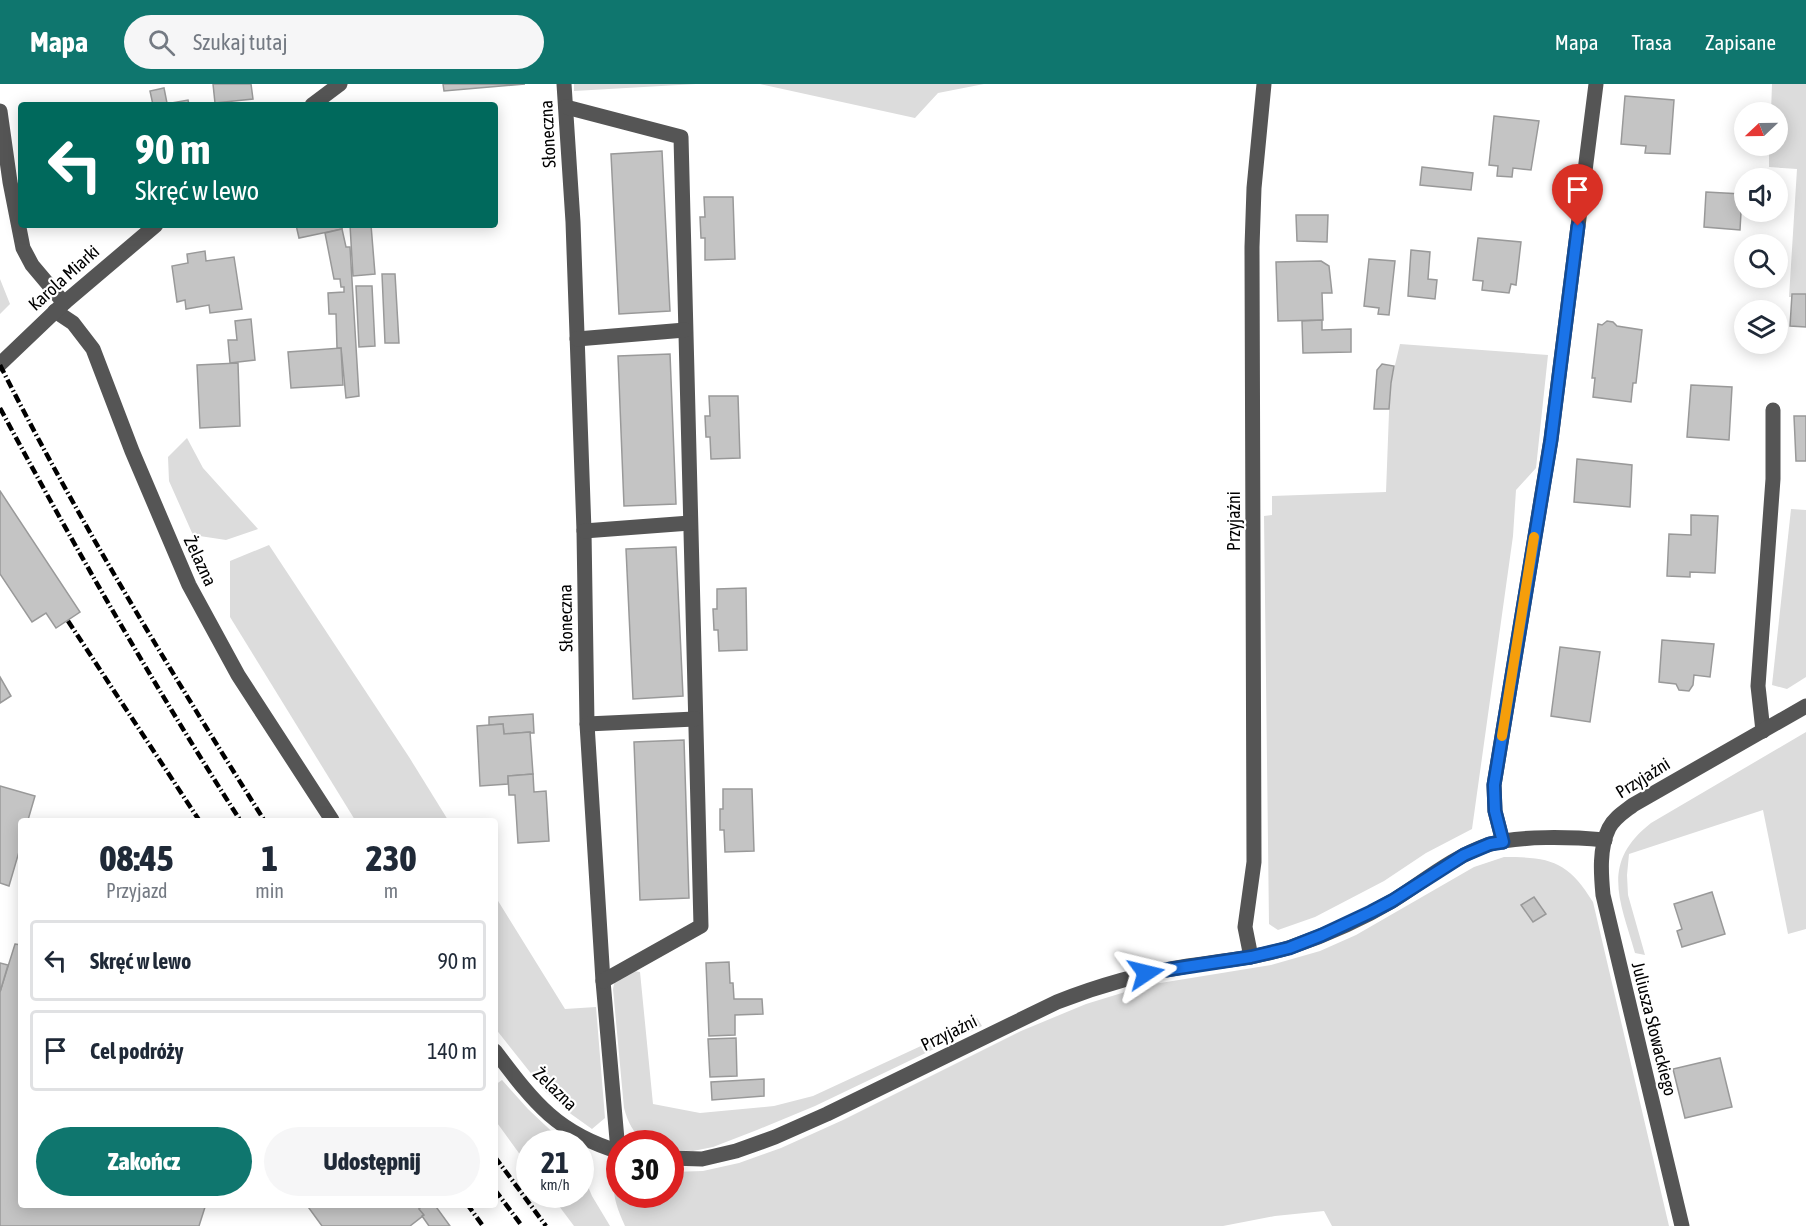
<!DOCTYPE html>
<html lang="pl">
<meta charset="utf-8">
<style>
:root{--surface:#fff;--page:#f6f6f7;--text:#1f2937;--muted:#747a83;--line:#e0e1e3;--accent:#0f766e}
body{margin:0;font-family:"Asap Condensed",sans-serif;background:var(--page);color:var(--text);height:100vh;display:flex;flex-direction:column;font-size:22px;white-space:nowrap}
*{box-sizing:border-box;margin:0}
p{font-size:20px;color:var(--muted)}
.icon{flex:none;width:33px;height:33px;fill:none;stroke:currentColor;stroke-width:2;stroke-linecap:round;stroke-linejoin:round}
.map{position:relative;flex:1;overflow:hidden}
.sheet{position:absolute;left:18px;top:734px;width:480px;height:390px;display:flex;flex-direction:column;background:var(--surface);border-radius:6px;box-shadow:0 3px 15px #0003}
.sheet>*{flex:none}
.guide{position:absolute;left:18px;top:18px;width:480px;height:126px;border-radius:6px;box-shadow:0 3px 15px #0003;background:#00695c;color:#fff;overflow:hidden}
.needle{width:39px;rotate:248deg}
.tools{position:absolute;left:1734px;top:18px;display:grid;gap:12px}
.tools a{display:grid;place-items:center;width:54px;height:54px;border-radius:50%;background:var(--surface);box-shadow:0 3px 15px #0003;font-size:30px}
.speed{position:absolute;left:516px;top:1046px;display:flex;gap:12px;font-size:30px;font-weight:700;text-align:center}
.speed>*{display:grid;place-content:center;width:78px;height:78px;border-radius:50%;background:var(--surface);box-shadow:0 3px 15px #0003;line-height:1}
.speed small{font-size:15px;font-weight:400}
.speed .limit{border:9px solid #d22;background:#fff;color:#111}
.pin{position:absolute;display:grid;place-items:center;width:51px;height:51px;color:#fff;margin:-62px -26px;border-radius:50% 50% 50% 0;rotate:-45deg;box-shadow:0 0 6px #0007}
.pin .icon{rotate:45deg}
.me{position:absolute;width:66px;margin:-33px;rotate:80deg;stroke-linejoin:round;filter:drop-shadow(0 0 4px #0008)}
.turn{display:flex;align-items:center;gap:21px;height:126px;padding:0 18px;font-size:27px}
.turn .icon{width:78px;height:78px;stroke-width:2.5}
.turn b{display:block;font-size:42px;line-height:51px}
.eta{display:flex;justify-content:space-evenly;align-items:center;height:102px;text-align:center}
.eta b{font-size:36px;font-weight:800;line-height:42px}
.action{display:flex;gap:12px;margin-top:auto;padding:12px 18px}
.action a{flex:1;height:69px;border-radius:36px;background:var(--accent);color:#fff;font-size:24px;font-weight:800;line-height:69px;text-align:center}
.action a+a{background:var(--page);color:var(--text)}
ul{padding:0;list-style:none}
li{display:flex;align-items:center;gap:18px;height:81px;margin:0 12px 9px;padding:0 6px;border:3px solid var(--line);border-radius:6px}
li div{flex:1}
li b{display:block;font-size:22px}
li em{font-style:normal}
header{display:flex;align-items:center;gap:36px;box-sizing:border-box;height:84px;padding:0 30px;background:var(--accent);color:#fff}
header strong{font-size:28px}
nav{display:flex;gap:33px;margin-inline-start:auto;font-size:21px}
.search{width:420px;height:54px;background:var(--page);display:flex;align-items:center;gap:15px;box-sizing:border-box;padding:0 21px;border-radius:33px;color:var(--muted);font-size:22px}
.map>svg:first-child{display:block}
.green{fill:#dcdcdc}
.building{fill:#c4c4c4;stroke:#999;stroke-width:1.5}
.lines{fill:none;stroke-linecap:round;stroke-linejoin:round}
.minor{stroke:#555;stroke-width:15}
.rail{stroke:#000;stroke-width:4.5;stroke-dasharray:9 3 1.5 3;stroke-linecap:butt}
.route-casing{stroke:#114b97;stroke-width:15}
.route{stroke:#1a73e8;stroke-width:10}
.slow{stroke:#f59e0b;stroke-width:10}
.labels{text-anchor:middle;stroke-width:4.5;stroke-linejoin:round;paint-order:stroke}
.street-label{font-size:18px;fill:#000;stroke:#fff}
</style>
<header>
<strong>Mapa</strong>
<div class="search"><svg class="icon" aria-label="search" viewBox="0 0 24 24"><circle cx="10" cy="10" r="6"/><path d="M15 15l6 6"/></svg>Szukaj tutaj</div>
<nav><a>Mapa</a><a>Trasa</a><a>Zapisane</a></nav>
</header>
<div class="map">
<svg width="1806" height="1142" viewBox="0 0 1806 1142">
<rect width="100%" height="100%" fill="#fff"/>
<g class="green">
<path d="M574,0H696L574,7Z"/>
<path d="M760,0H984L938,9L915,34Z"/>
<path d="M1772,0H1806V213H1789L1797,85L1769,83V62H1778V28H1771Z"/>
<path d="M0,195L10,220L0,230Z"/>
<path d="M1400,260L1548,271L1536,384L1516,406L1513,452L1472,745L1426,769L1384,797L1315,833L1278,846L1269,840L1264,432L1272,431V412L1386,408L1390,302Z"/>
<path d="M187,354L203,384L258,445L226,456L193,451L169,397L168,373Z"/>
<path d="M1791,425L1806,426V593L1787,605L1772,601Z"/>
<path d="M269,461L409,673L448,736H355L230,533V477Z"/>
<path d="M1806,648V845L1788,850L1763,726L1629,770L1627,791L1628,811L1645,871L1635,869C1620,816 1600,779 1651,739Z"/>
<path d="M1504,773C1550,773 1568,777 1593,818L1669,1142H1332L1324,1127L1275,1132L1223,1142H625C616,1122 612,1110 614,1088H619L620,1110H670L671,1088L703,1087L739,1079L781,1064L843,1036L1021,947L1086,920L1148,901L1271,881L1320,867L1356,851L1474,783Z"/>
<path d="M495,812L565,925L596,923L605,1034L592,1045L571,1030L545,1007L495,944Z"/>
<path d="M634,887L640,888L653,1020L700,1029L774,1022L813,1012L936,955L977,934L982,942L815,1022L757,1046L713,1063L693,1067L671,1066L670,1059H645C633,1048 628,1039 624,1024L613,905L615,895Z"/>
<path d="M502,996L528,1025L564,1059H530L529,1083L495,1036V1001Z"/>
<path d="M581,1086L592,1112L610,1142H574L550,1110H580Z"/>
</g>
<g class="building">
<path d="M213,0H251L253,15L215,19Z"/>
<path d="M443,0H525L444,7Z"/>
<path d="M164,4L167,19L153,21L150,7Z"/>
<path d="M1625,12L1674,16L1670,70L1645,69L1646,62L1621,60Z"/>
<path d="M188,16L189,21H160Z"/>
<path d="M1494,32L1539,37L1531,86L1513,84L1512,93L1497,92L1498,82L1489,81Z"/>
<path d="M662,67L670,227L619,230L611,70Z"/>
<path d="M1422,83L1473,89L1471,106L1420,101Z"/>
<path d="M1706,108L1742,110L1740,146L1704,143Z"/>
<path d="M704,113H733L735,175L705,176V154H701L700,133H705Z"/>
<path d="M1296,131H1328L1327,158L1297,157Z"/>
<path d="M296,141H342V145L299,154Z"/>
<path d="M350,141H371L375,190L353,192Z"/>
<path d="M342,145L346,163H350L359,312L346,314L341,264H337L336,230H329L328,209L344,208V203H341L340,195H334L325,149Z"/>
<path d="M1478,154L1521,158L1516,201L1511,200L1509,209L1482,206L1483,197L1473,196Z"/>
<path d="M1411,166L1430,168L1428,195L1437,196L1435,215L1408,212Z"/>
<path d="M205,167L206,177L234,173L242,225L210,229L209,221L186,225L185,216L177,218L172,182L188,179L187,170Z"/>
<path d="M1369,175L1395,177L1389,231L1378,230L1379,224L1364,222Z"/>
<path d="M1321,177L1329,182L1332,209H1322L1323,236L1278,237L1276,178Z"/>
<path d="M382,190H395L399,259H385Z"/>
<path d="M356,202H372L375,262L359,263Z"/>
<path d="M1792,210H1806V243L1790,242Z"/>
<path d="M251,235L255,276L230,279L228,256H237L235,237Z"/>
<path d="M1322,236V246L1351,245V268L1303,269L1302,237Z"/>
<path d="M1607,237L1613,238L1617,242L1642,246L1636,299H1633L1631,318L1593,313L1595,294H1592L1598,240L1602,241Z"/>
<path d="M341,264L343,301L291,304L288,268Z"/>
<path d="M670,270L676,420L624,422L618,272Z"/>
<path d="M238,279L240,342L200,344L197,281Z"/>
<path d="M1382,280L1394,282L1391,299L1389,325H1374L1377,286Z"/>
<path d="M1691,301L1732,303L1729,356L1687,353Z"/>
<path d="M709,312H738L740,374L711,375L710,353H706L705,332H710Z"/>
<path d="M1794,332H1806V377H1796Z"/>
<path d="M1577,375L1632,381L1630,423L1574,418Z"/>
<path d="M0,407L80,528L56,544L46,529L32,538L0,490Z"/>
<path d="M1691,431L1718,432L1715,489L1690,488V493L1667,492L1669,450L1691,451Z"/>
<path d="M676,463L683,612L633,615L626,465Z"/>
<path d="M746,504L747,566L719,567L718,546H714L713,525H717V505Z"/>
<path d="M1662,556L1714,560L1710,593L1694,591L1693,601L1689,607L1679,606L1676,600L1659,598Z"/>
<path d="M1560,563L1600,568L1590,638L1551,632Z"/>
<path d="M0,593L11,612L0,619Z"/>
<path d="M533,630L534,649H530V648L504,650L503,640L489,641V633Z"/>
<path d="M503,640L504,650L530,648L533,690L508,692V700L480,702L477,642Z"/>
<path d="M684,656L689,814L640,816L634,658Z"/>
<path d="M533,690L534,708L546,707L549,757L518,759L515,711H509L508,692Z"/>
<path d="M0,702L35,712L28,736H21V761L9,802L0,799Z"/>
<path d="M723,705H752L754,767L725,768L724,746H720V725H723Z"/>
<path d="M1712,808L1725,850L1682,863L1677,847L1682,845L1674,820Z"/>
<path d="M1534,813L1546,830L1533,838L1521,821Z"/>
<path d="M15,860L21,861V1120H206L199,1142H0V908Z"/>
<path d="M729,878L730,899H733L734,915H762L763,930L735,931V951L709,952L706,879Z"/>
<path d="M0,879L8,881L0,908Z"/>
<path d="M736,954L737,992L710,993L708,955Z"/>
<path d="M1720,974L1732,1023L1685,1034L1673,985Z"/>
<path d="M764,995V1012L712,1016L711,998Z"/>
<path d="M306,1120H416L424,1131L410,1142H322Z"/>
<path d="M424,1120H434L450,1142H429L422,1132L424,1131L419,1125Z"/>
</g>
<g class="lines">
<g class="minor">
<path d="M564,0L573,138L584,447L587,640L603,897L618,1067"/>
<path d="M312,21L340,0"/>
<path d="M566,23L681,53L701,842L603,897"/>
<path d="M0,27L10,98L23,164L32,181L64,219"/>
<path d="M55,227L73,239L93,265L132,367L189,501L238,591L332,736"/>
<path d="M577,255L685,246"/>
<path d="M0,280L64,219L156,141"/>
<path d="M584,447L690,439"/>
<path d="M587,640L695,635"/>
<path d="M1763,647L1758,602L1773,395V326"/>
<path d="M1503,758L1495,727L1494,701L1551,355L1596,0"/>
<path d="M1251,873L1245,843L1254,778L1252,163L1254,104L1264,0"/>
<path d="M495,967C533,1017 556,1049 620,1068"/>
<path d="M670,1074L702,1075L736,1067L775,1053L827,1030L1057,918C1100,901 1143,889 1188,882C1223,876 1258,874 1291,863C1326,851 1362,835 1394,816C1424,797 1453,773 1487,761C1519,751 1572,753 1605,756"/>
<path d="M1682,1142L1603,811C1601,790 1599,764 1609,744C1614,734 1624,728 1633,721L1806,622"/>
</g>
<g class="rail">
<path d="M0,281C79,438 171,588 264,736"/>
<path d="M0,324C75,464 154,602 240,736"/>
<path d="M68,537L199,736"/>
<path d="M495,1073L546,1142"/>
<path d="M495,1106L522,1142"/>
<path d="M467,1120L483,1142"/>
</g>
</g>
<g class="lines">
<g class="route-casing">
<path id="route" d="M1146,889L1251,873L1289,864L1322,851L1371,828L1392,817L1464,771L1490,760L1503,758L1495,727L1494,701L1551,356L1578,142"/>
</g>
<use href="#route" class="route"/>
<path class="slow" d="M1502,652L1534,453"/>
</g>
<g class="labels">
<g class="street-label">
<text transform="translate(548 50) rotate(-93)" y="6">Słoneczna</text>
<text transform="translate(64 194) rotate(-42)" y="6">Karola Miarki</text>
<text transform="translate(1234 437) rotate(-90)" y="6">Przyjaźni</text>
<text transform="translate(200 477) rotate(65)" y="6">Żelazna</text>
<text transform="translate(566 534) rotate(-91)" y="6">Słoneczna</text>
<text transform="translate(1643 694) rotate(-32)" y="6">Przyjaźni</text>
<text transform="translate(1654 945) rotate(76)" y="6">Juliusza Słowackiego</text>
<text transform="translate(949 949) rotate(-26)" y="6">Przyjaźni</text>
<text transform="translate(555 1005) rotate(44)" y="6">Żelazna</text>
</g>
</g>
</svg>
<div class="tools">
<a><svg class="needle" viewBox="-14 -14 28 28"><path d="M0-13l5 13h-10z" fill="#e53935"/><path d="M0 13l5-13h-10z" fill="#747a83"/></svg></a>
<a><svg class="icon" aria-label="sound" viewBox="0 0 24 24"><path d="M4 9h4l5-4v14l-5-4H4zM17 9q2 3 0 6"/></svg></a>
<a><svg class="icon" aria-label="search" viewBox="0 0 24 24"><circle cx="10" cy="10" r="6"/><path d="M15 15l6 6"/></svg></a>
<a><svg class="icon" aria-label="layers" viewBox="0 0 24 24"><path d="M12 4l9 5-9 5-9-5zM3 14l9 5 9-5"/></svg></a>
</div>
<div class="speed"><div>21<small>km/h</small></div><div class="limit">30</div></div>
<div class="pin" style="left:1578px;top:142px;background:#d93025"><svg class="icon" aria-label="arrive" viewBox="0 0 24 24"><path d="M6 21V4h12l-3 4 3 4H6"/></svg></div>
<svg class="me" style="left:1146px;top:889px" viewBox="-20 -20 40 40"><path d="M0-17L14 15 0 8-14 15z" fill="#1a73e8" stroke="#fff" stroke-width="4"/></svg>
<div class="guide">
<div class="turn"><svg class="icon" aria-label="left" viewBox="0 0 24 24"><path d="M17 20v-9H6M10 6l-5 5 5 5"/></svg><div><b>90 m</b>Skręć w lewo</div></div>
</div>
<section class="sheet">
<div class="eta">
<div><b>08:45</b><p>Przyjazd</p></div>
<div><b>1</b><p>min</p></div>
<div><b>230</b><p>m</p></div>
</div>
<ul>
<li><svg class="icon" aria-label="left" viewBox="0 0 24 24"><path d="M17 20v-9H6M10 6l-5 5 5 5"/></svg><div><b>Skręć w lewo</b></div><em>90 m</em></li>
<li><svg class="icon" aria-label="arrive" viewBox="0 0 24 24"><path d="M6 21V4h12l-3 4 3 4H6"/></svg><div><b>Cel podróży</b></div><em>140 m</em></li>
</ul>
<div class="action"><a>Zakończ</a><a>Udostępnij</a></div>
</section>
</div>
